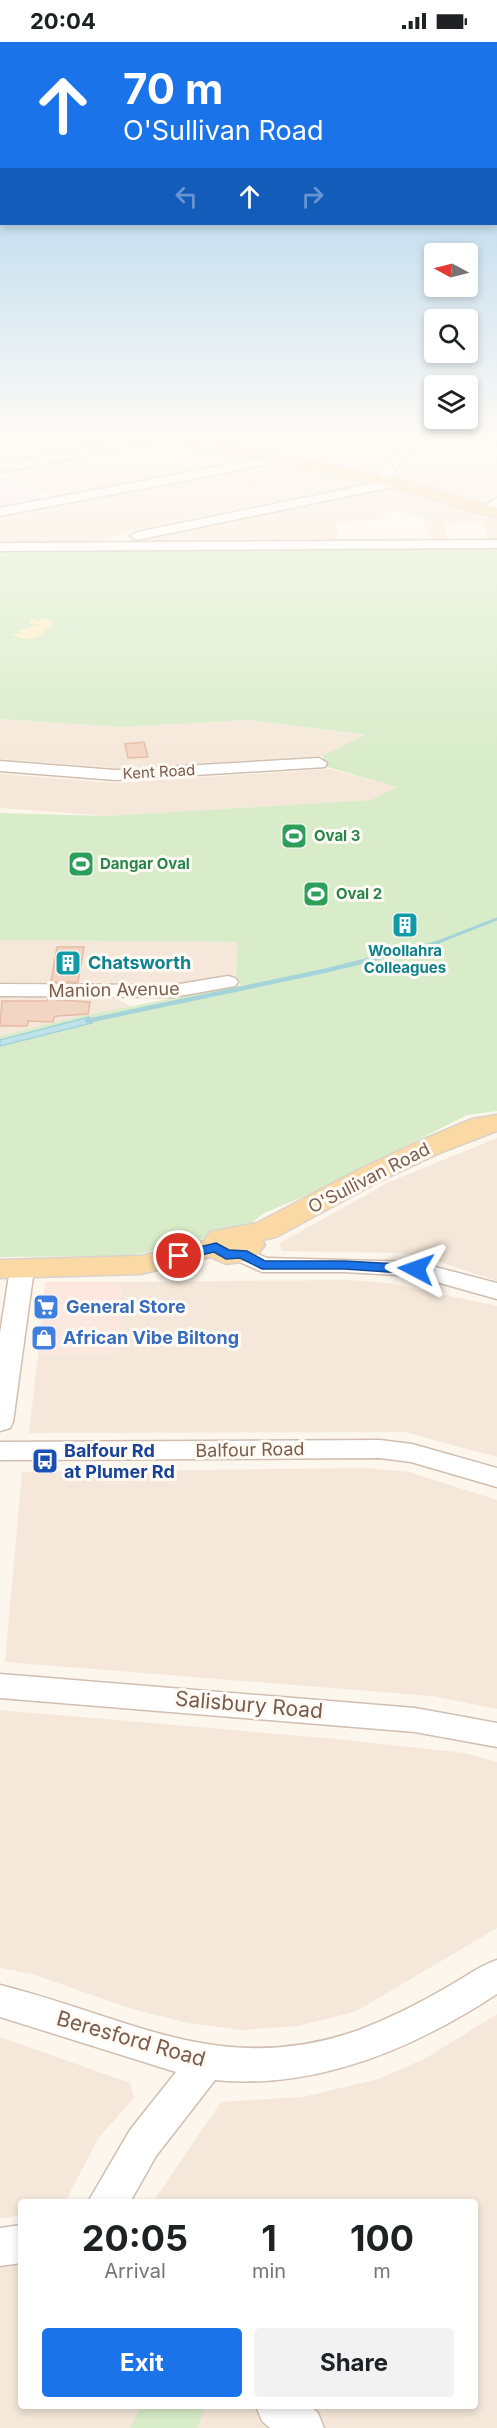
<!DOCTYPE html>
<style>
:root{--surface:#fff;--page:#f2f2f2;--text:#202124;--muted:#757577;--accent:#1a73e8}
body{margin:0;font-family:Inter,sans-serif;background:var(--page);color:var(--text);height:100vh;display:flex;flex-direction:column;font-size:22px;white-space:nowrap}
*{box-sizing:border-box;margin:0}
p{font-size:20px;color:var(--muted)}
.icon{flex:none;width:33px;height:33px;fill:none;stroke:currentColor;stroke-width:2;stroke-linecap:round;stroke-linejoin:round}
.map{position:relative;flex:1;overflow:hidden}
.sheet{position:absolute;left:18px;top:2157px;width:460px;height:210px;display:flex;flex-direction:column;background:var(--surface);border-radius:6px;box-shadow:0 3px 9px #0003}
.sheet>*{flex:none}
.top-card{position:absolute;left:0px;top:0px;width:498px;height:183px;box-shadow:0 3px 9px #0003;background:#1a73e8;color:#fff;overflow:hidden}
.needle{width:39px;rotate:277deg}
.tools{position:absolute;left:424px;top:201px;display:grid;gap:12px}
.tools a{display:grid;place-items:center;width:54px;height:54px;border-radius:6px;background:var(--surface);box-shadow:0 3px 9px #0003;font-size:30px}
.pin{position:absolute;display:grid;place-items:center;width:51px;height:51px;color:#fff;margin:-26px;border:3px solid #fff;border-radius:50%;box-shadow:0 2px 6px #0007}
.me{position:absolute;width:66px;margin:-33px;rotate:274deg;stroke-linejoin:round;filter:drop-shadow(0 0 4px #0008)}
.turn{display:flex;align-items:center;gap:21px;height:126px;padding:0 24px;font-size:27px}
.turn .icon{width:78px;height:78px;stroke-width:2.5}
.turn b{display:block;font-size:42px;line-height:51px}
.lanes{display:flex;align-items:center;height:57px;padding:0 24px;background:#0003;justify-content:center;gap:30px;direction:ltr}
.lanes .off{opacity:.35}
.eta{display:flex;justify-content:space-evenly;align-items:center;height:102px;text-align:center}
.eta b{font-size:36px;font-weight:700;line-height:42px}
.action{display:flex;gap:12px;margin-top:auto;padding:12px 24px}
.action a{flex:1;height:69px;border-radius:6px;background:var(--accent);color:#fff;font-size:24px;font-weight:700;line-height:69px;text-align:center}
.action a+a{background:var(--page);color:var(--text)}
.status{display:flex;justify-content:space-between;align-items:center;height:42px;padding:0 30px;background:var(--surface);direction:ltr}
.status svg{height:16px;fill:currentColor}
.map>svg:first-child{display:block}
.residential{fill:#f5e8da}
.commercial{fill:#fde8e0}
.education{fill:#f3e8fa}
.green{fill:#d8ecc9}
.sand{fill:#fcefc7}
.water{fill:#bfe3e8;stroke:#a5d3da;stroke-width:1.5}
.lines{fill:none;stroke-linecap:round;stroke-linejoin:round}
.stream-far1{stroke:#a5d3da;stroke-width:3}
.stream{stroke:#a5d3da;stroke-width:4.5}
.building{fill:#f3d5c3;stroke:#e6bba3;stroke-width:1.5}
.minor-casing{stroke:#d1beb0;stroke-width:3}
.major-casing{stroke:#dad1cd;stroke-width:3}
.minor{fill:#fff;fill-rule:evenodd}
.major{fill:#fbd9a5;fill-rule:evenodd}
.route{fill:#1a73e8;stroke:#114b97;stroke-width:1.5}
.labels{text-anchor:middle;stroke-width:6;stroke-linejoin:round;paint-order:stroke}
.far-street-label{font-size:15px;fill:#7a5c4d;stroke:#fffaf3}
.far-leisure-label{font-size:15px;font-weight:bold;fill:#27864d;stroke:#fffaf3;text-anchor:start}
.far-culture-label{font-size:15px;font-weight:bold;fill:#0d838f;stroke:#fffaf3}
.culture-label{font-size:18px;font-weight:bold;fill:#0d838f;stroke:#fffaf3;text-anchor:start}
.street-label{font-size:18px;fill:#7a5c4d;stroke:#fffaf3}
.shop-label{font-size:18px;font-weight:bold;fill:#366cbe;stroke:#fffaf3;text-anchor:start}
.transit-label{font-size:18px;font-weight:bold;fill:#164399;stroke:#fffaf3;text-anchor:start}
.near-street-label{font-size:21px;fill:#7a5c4d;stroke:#fffaf3}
</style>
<div class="status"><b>20:04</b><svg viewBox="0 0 49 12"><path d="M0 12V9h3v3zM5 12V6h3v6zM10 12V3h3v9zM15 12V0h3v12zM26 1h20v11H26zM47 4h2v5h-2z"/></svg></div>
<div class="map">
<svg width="497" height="2386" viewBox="0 0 497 2386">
<rect width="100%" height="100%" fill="#fdf6ec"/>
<g class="residential">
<path d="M0,394H42L93,405L0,421Z"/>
<path d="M249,394H284L264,411L236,406Z"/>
<path d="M309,394H497V458L483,462L396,438L406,423L301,403Z"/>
<path d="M125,407L211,426L51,455L2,429Z"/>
<path d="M303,427L371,441L134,488L99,500L0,501V475L233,430L260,436Z"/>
<path d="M393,446L497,476V498H489L482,480L444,482L448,498H430L424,477L397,468L381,473L389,476L336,481L339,499L136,500Z"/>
<path d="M0,677L122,685L251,678L367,694L322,714L118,726L0,717Z"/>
<path d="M330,727L398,745L371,758L106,774L0,766V732L116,741Z"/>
<path d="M0,898L238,900L236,933L192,941L0,940Z"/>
<path d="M0,955L115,956L131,964L0,994Z"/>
<path d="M497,1096V1239L428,1216L400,1211L281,1209L280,1201L389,1140Z"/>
<path d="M351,1238L389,1241L497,1264V1415L404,1390L29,1391L38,1313L117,1312L121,1240Z"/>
<path d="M366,1426L409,1430L497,1458V1667L432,1654L5,1620L22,1430Z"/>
<path d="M0,1668L336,1697L465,1711L497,1720V1886L355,1970L298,1984L241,1988L188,1981L132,1967L32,1932L0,1926Z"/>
<path d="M497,1972V2386H316L289,2364H476V2160H153L221,2060L303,2055L378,2037L426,2016Z"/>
<path d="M0,1995L130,2041L134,2056L99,2095L65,2160H21V2173L0,2177Z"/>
<path d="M21,2217V2364H257L281,2386H0V2220Z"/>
</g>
<g class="commercial">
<path d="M54,394H135L143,396L100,403Z"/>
<path d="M177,394H249L236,406Z"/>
<path d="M168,400L254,417L211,426L125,407Z"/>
<path d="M301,403L386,419L375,432H371L288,415Z"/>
<path d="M276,422L303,427L260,436L233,430Z"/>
<path d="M45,1240H121L117,1312L38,1313Z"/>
</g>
<path class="education" d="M0,433L45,456L0,465Z"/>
<g class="green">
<path d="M497,506V1069L467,1073L315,1150L264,1171L244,1187L131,1214L0,1215V994L76,975L241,943L236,933L237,900L0,898V771L106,774L371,758L397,745L327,725L322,714L365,693L251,678L122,685L0,677V510Z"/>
<path d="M141,2364H206L197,2386H130Z"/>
</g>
<path class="sand" d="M31,576L39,579L46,576L53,581C40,596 31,602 11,592H23L18,589L41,582H29Z"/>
<path class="water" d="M89,975L92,981L0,1004V998Z"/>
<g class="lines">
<path class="stream-far1" d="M433,902L497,877"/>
<path class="stream" d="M87,979L324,929L438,901"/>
</g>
<g class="building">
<path d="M144,700L148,715L128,716L125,702Z"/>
<path d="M57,905H84L78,940H51Z"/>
<path d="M48,957L90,960L88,972L58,974L54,975L53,980L28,979L27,984H0L2,959H47Z"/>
</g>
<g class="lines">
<g class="minor-casing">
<g id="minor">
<path d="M153,394H176L170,397L0,430V422Z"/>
<path d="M291,394H303L280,417L270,422L0,474V466L263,416L272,411Z"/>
<path d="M411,394H423L386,439L397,438V444L137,498L130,494L137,490L376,441V435Z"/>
<path d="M497,456V467L492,471H484V465Z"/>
<path d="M497,498V506L0,509V501Z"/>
<path d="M319,716L327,721L325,725L115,738L0,729V719L115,728Z"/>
<path d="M228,934L235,936L238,940L235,944L174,955L0,954V942L174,943Z"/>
<path d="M242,1205L267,1216L416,1220L497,1241V1257L415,1234L345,1230H262L233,1217L230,1212L233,1207Z"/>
<path d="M22,1220L31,1222L34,1227L13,1380L10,1386L0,1389V1291L10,1227L13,1222Z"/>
<path d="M380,1398L412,1402L497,1426V1445L411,1420L380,1416L0,1418V1400Z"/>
<path d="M0,1632L415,1666L497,1681V1705L415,1690L0,1656Z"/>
<path d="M497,1918V1952C413,2007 316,2048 215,2038L156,2114L130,2160H88L130,2088L176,2030L0,1975V1943C129,1975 221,2037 359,1988C390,1976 420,1961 449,1944C465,1935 479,1924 497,1918Z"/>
<path d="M21,2183V2221L0,2224V2186Z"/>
<path d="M256,2364H310L318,2371L324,2386H270L262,2379Z"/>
</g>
</g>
<g class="major-casing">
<g id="major">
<path d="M149,394H176L393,436L497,466V476L391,445L156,398Z"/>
<path d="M497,1073V1089L442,1110L380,1139L276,1195L262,1198L265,1203L253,1218L226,1222L210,1215L141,1232L0,1236V1218L141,1214L204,1199L210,1190L257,1181L360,1127L422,1098L472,1077Z"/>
</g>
</g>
<use href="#minor" class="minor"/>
<use href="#major" class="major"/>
</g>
<linearGradient id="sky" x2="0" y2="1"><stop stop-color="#97c7e8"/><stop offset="0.54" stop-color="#fefbf6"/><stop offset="1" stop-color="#fefbf6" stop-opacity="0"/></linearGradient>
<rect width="497" height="728" fill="url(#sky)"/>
<path class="route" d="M216,1201L229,1208L247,1209L265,1219H345L416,1223L423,1227L416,1232L345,1227H262L240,1216L226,1217L214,1210L179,1218L172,1214L174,1211Z"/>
<defs>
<g id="stadium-square" transform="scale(1.35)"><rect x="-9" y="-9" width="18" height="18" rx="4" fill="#2e9e5b" stroke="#fffaf3"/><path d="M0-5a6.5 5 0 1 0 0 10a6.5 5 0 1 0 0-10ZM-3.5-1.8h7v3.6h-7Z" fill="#fff"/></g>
<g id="building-square" transform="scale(1.35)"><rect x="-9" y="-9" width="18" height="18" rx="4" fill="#0f9aa8" stroke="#fffaf3"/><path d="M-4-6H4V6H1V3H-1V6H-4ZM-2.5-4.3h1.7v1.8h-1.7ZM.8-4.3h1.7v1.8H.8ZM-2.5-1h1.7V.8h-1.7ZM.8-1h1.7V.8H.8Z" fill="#fff"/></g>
<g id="supermarket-square" transform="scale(1.35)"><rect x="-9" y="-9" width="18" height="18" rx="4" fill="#3f7fe0" stroke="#fffaf3"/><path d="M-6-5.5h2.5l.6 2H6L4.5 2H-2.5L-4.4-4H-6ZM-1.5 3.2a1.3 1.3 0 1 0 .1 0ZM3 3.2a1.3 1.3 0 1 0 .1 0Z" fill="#fff"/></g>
<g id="shop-square" transform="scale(1.35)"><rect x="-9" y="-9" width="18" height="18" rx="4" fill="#3f7fe0" stroke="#fffaf3"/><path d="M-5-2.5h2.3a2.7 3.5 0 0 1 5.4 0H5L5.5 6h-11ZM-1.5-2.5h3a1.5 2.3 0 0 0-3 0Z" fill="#fff"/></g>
<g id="bus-square" transform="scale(1.35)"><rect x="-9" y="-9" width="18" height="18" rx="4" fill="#1a4fb4" stroke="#fffaf3"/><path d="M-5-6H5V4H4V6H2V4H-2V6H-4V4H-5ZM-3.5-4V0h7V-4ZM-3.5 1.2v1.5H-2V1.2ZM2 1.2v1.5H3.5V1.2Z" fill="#fff"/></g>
</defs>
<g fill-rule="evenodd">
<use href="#stadium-square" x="294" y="794"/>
<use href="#stadium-square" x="81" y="822"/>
<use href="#stadium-square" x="316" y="852"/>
<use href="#building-square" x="405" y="883"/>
<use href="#building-square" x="68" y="921"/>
<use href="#supermarket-square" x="46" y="1265"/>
<use href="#shop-square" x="44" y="1296"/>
<use href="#bus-square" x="45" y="1419"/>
</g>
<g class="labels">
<g class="far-street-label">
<text transform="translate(159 730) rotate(-3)" y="5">Kent Road</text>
</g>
<g class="far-leisure-label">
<text x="314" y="799">Oval 3</text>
<text x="100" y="827">Dangar Oval</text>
<text x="336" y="857">Oval 2</text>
</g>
<g class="far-culture-label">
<text x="405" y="914">Woollahra<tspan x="405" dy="17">Colleagues</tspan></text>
</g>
<g class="culture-label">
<text x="88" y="927">Chatsworth</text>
</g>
<g class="street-label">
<text transform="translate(114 948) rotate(-1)" y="6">Manion Avenue</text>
<text transform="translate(369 1136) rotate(-27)" y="6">O'Sullivan Road</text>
<text transform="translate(250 1408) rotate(-1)" y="6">Balfour Road</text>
</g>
<g class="shop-label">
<text x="66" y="1271">General Store</text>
<text x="63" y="1302">African Vibe Biltong</text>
</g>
<g class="transit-label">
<text x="64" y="1415">Balfour Rd<tspan x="64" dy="21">at Plumer Rd</tspan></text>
</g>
<g class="near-street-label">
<text transform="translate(249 1663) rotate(5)" y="7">Salisbury Road</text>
<text transform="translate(131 1997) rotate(16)" y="7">Beresford Road</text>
</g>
</g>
</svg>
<div class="tools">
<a><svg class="needle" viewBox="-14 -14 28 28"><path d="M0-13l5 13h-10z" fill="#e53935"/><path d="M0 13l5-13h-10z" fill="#757577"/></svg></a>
<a><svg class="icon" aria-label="search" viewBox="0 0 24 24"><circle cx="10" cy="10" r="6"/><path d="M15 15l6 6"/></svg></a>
<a><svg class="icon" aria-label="layers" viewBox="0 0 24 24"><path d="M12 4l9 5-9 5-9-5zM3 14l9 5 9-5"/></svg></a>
</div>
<div class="pin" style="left:179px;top:1214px;background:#d93025"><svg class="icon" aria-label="arrive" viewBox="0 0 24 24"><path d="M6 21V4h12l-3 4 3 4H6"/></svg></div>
<svg class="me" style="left:416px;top:1227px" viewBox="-20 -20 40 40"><path d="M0-17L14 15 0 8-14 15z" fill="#1a73e8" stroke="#fff" stroke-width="4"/></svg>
<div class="top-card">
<div class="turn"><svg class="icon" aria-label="ahead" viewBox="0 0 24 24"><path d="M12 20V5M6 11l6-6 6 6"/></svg><div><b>70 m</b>O'Sullivan Road</div></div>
<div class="lanes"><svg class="icon off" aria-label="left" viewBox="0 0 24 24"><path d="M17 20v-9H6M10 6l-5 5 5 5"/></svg><svg class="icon" aria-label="ahead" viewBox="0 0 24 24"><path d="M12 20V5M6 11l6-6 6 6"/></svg><svg class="icon off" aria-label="right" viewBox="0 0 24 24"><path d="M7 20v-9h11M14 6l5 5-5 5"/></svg></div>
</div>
<section class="sheet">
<div class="eta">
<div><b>20:05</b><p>Arrival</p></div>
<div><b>1</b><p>min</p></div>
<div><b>100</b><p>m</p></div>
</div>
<div class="action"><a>Exit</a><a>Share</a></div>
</section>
</div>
